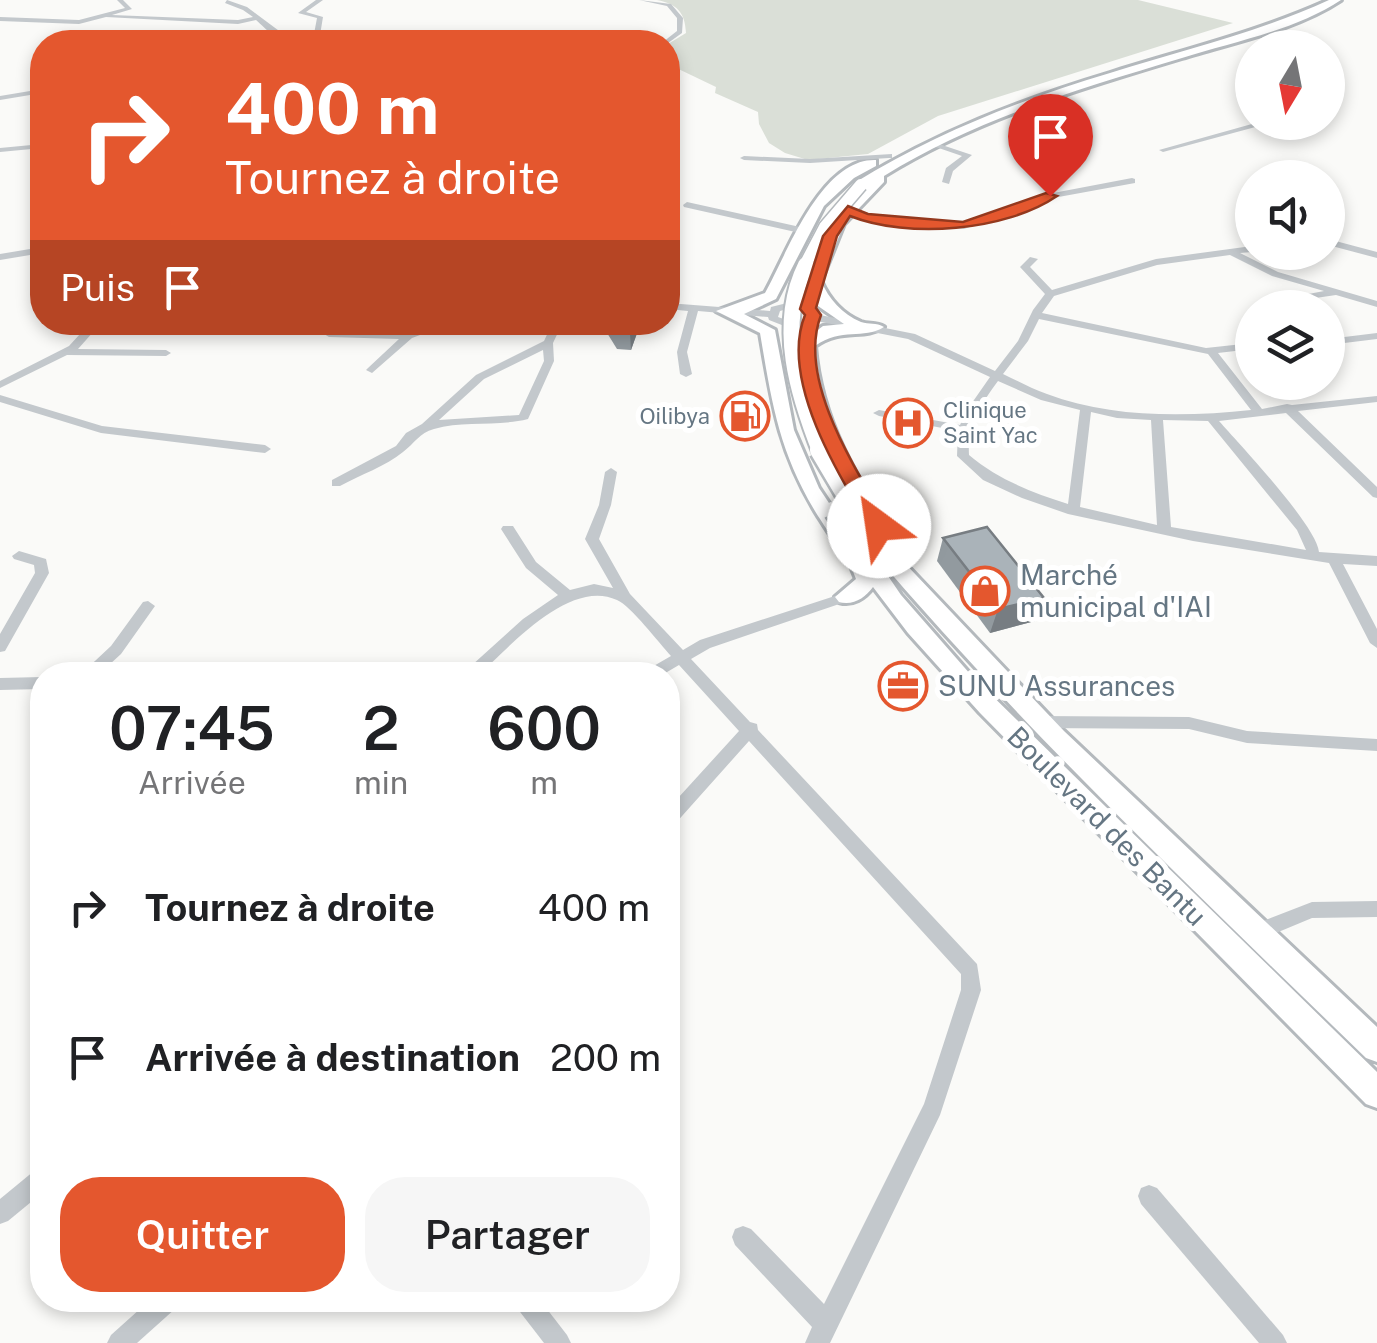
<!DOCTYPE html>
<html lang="fr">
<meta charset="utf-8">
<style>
:root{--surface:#fff;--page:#f6f6f6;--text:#202124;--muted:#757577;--accent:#e4572e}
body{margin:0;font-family:"Public Sans",sans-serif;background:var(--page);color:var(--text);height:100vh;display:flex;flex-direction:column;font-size:38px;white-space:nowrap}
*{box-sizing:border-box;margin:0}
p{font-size:32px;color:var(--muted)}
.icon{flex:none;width:55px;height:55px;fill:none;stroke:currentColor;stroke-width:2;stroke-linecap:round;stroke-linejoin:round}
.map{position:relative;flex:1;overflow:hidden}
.drawer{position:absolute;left:30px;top:662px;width:650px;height:650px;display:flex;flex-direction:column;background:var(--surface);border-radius:40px;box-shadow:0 5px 15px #0003}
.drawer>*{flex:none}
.guide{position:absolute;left:30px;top:30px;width:650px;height:305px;border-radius:40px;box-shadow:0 5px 15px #0003;background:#e4572e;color:#fff;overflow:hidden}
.needle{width:65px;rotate:190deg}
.tools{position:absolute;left:1235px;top:30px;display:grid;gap:20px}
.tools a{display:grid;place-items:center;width:110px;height:110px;border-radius:50%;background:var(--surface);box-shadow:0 5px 15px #0003;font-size:50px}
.pin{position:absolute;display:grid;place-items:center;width:85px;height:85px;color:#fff;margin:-102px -42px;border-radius:50% 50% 50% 0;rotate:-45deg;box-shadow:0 0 10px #0007}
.pin .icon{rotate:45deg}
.me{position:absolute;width:110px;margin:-55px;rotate:329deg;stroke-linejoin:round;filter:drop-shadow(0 0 8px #0008)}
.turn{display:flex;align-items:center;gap:35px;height:210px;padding:0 30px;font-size:45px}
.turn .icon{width:130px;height:130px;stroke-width:2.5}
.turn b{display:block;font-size:70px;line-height:85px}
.then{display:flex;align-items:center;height:95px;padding:0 30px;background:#0003;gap:20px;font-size:38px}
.eta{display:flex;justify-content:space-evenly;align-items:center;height:170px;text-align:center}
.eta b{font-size:60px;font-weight:600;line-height:70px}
.primary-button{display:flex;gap:20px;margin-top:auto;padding:20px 30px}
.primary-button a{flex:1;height:115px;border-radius:40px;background:var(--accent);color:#fff;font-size:40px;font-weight:600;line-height:115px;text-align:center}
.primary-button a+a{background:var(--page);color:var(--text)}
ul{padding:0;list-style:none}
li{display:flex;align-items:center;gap:30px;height:150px;padding:0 30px}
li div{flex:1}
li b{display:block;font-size:38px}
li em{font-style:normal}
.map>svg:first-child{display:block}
.green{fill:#dadfd7}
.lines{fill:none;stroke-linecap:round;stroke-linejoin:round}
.highway-casing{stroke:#b4b9bd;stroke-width:6}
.minor{fill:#c3c8cc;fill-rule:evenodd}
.highway{fill:#fff;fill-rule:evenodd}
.highway-bridge-far2-casing{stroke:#b4b9bd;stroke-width:15;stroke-linecap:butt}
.highway-bridge-far1-casing{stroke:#b4b9bd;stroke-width:20;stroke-linecap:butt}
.highway-bridge-casing{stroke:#b4b9bd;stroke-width:25;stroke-linecap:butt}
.highway-bridge-far2{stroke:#fff;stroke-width:12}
.highway-bridge-far1{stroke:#fff;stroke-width:16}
.highway-bridge{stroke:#fff;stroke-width:20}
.wall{fill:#929a9f}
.shaded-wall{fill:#777d82}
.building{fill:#aab3b9;stroke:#777d82;stroke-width:2.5}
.route{fill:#e4572e;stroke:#94391e;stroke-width:2.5}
.labels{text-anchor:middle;stroke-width:10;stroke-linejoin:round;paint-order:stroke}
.far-poi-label{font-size:22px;fill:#657683;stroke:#fff;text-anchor:start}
.poi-label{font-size:28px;fill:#657683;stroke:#fff;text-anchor:start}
.street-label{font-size:28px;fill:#657683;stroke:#fff}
</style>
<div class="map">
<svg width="1377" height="1343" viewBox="0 0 1377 1343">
<rect width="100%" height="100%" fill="#fafaf8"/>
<path class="green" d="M657,0H1138L1233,23L938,116L868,154L808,160L785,153L769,143L759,124L758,112L715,93L716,87L668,64V44L686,33C685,12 677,4 657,0Z"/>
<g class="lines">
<g class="highway-casing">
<path id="highway" d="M1329,0H1341C1296,30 1233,42 1182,58C1079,89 976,119 884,176V182L844,224L821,281C829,299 842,314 861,322C869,325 876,322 884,327C863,340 842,327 815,346C821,426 862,485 904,550L898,556L1064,731L1377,1027V1062L1366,1058C1195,892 1023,729 869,548L901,595L971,675L1377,1072V1108L1366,1104L980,713L908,633L873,587C865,598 853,606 839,602L835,597L856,579L848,559L852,554C836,548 829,532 818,516C779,453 772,404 760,333L716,311L765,293C787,254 821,158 876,160V166L854,178L824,206L776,299L744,314L775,330L794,430L819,488L851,536L864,541L873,535C835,475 803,416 799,344L823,326L844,324L818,306L807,281L831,223L863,188H856V182C936,133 1020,100 1110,73C1183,50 1259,32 1329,0Z"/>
</g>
<g class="minor">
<path d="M117,0H123L132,9L112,15L238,20L253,17L243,10L225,3L227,0L247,7L294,42C279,43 267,30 256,20L238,24L106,17L79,24L0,21V17L79,20L125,8Z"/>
<path d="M316,0H323L306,12L323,17L320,35L312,42H305L314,34L317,18L298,13Z"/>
<path d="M639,0L671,4L683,18L682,33L668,43L663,42L677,31V18L667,6Z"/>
<path d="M42,89V93L0,100V96Z"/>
<path d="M1259,122H1274L1163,152L1159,150Z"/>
<path d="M930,141L972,155L953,171L949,184L942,182L946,168L962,156L930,145Z"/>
<path d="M42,144V148L0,152V148Z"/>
<path d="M892,154V158H889L810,163L744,160L740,158L744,156L810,159Z"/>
<path d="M1132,178L1135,179V183L1053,198L964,229L866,221L844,211L848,208L867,215L963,223L1048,194Z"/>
<path d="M687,202L800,227L805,230L800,233L684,207L683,205Z"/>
<path d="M1328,239L1377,252V258L1328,245Z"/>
<path d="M1252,246V252L1240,253L1278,272L1377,301V307L1336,295L1288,302V298L1324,291L1272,276L1230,255L1157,265L1054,296L1042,313L1206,348L1252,343V349L1218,353L1262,409L1287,404L1292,405L1377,396V402L1298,411L1377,487V498L1373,497L1286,413L1219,421C1241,446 1316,525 1319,552L1377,556V566L1343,564L1377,629V648L1370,643L1329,563L1193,541L1068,514L1022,498L983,480L957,456L958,431L879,416L873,413L879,410L960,425L967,410L990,377L908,339L816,321L792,329L769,320L768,317L698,311L687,352L692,374L686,377L680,374L677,352L688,311L668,309V303L770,311L771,307L791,302L812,307L815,314L915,334L995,371L1018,341L1033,310L1045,294L1020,267L1030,257L1038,259L1030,267L1052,290L1156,259ZM791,308L804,311L806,318L792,322L778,317L780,311ZM1039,319L1208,354L1251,410C1185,417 1110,418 1047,394C1032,389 1018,381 1003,374L1028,341ZM998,381L1041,400L1080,410L1068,504C1031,492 999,480 969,455C967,425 981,404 998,381ZM1091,412L1117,418L1151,420L1157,525L1080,507ZM1163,420L1208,421L1297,530L1306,550L1171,527Z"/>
<path d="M42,247V253L0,260V254Z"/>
<path d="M91,322H102L78,349L166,350L171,353L166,356L67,355L0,388V381L69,346Z"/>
<path d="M438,322H455L412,338L372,373L366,370L368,368L399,339L329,337L324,334L329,331L407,333Z"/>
<path d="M553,322H563L553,343L554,361L528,419C497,427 464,420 434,429C419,433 415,443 403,452C386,466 360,475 340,486H332V480L396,446L406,433L422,424L476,375L544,341ZM543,350L544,361L519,415L439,420L484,379Z"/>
<path d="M1377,333V339L1328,345V339Z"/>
<path d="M0,395L102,426L265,445L271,449L265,453L101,433L0,402Z"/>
<path d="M611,468L617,472L611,505L599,539L630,594L683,650L700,640L841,594H851L853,597L851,600L710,648L691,659L750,722L757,724L758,730L977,964L981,990L940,1115L830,1343H805L812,1327L735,1245L732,1237L735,1229L743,1226L751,1229L824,1304L924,1104L961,990V974L749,741L674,825L668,827V809L739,731L679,665L662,675H642L645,671L671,656C659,643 631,606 617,600C570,578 510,646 479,675H461L523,619L558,595L526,568L501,529L503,526H513L536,562L570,590L594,584L613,588L585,539L599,505L605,472Z"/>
<path d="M19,551L46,559L49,573L5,651L0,652V634L35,573L34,565L14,559L12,556Z"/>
<path d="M148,601L155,606L121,654L98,675H80L111,646L143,602Z"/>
<path d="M42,677V689L0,690V678Z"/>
<path d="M1038,716L1189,717L1247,731L1377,739V751L1247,743L1189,729L1038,728L1032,726L1030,722L1032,718Z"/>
<path d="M1377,901V917L1312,918L1257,941L1250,938L1248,932L1250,926L1312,902Z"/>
<path d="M42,1168V1193L8,1221L0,1224V1199L34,1171Z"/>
<path d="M1149,1185L1157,1188L1283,1335L1287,1343H1259L1141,1204L1138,1196L1141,1188Z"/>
<path d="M150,1300H180L176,1308L137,1343H107L111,1335Z"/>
<path d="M513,1300H540L567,1335L571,1343H544L517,1308Z"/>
</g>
<use href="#highway" class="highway"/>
<g class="highway-bridge-far2-casing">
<path id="highway-bridge-far2" d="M804,267L825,227L861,185"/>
</g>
<g class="highway-bridge-far1-casing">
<path id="highway-bridge-far1" d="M806,265C776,325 798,395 821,453"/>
</g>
<g class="highway-bridge-casing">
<g id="highway-bridge">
<path d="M820,450L874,541"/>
<path d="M835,511L855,542"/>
</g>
</g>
<use href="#highway-bridge-far2" class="highway-bridge-far2"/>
<use href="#highway-bridge-far1" class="highway-bridge-far1"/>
<use href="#highway-bridge" class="highway-bridge"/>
</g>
<g class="wall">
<path d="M603,322H641L631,350L617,349L604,328Z"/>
<path d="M943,538L1035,621L990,633L937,561Z"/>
</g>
<g class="shaded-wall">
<path d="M634,322H641L631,350L630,333Z"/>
<path d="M1044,598L1035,621L990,633L998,609Z"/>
</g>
<g class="building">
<path d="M610,322H634L630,333L616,332Z"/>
<path d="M987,527L1044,598L998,609L943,538Z"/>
</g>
<path class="route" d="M1046,193L1057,196C1006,231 908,239 850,216L837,236L816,308L821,315C796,380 857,471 889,526L886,530H872C839,477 779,379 805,315L800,309L823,236L848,206L868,214L963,222Z"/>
<defs>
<g id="fuel-ring" transform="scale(2.5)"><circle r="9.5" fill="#fff" stroke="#e4572e" stroke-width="1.5"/><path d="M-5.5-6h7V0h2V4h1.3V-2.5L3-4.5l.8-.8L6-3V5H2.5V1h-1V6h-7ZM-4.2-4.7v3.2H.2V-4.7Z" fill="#e4572e"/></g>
<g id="hospital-ring" transform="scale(2.5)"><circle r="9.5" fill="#fff" stroke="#e4572e" stroke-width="1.5"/><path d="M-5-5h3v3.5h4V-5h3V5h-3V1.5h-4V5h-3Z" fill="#e4572e"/></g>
<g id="shop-ring" transform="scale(2.5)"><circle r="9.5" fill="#fff" stroke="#e4572e" stroke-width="1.5"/><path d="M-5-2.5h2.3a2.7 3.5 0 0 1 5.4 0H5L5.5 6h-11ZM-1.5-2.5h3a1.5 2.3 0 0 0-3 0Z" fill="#e4572e"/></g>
<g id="office-ring" transform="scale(2.5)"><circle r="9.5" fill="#fff" stroke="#e4572e" stroke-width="1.5"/><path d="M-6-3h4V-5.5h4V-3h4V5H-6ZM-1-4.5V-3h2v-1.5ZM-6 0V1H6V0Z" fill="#e4572e"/></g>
</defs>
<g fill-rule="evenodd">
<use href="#fuel-ring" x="745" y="416"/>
<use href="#hospital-ring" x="908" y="423"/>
<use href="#shop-ring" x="985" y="591"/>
<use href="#office-ring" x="903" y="686"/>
</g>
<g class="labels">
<g class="far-poi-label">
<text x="943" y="418">Clinique<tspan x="943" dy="25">Saint Yac</tspan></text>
<text x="710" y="424" text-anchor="end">Oilibya</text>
</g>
<g class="poi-label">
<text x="1020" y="585">Marché<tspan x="1020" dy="32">municipal d'IAI</tspan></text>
<text x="938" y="696">SUNU Assurances</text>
</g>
<g class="street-label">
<text transform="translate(1107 826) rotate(45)" y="10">Boulevard des Bantu</text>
</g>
</g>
</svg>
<div class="tools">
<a><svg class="needle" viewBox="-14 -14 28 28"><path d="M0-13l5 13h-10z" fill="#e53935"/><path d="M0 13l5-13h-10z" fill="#757577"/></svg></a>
<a><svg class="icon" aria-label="sound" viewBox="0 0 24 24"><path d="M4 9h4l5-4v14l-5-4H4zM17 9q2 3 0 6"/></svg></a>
<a><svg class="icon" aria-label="layers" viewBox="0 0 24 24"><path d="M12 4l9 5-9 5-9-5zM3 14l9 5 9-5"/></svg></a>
</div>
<div class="pin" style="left:1050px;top:196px;background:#d93025"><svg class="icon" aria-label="arrive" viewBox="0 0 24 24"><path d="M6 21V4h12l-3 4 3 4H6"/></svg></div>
<svg class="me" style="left:879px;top:526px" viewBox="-20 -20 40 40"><circle r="19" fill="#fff"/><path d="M0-13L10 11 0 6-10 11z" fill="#e4572e"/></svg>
<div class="guide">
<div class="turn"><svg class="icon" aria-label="right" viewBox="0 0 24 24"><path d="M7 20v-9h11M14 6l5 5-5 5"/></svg><div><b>400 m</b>Tournez à droite</div></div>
<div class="then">Puis<svg class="icon" aria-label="arrive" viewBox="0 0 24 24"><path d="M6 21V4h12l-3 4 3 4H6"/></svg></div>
</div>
<section class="drawer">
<div class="eta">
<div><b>07:45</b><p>Arrivée</p></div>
<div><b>2</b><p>min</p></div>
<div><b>600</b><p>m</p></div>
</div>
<ul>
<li><svg class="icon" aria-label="right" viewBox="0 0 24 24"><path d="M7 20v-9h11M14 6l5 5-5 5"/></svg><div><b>Tournez à droite</b></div><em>400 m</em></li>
<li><svg class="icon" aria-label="arrive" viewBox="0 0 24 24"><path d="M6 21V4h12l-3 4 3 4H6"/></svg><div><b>Arrivée à destination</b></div><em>200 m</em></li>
</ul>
<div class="primary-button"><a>Quitter</a><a>Partager</a></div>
</section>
</div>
